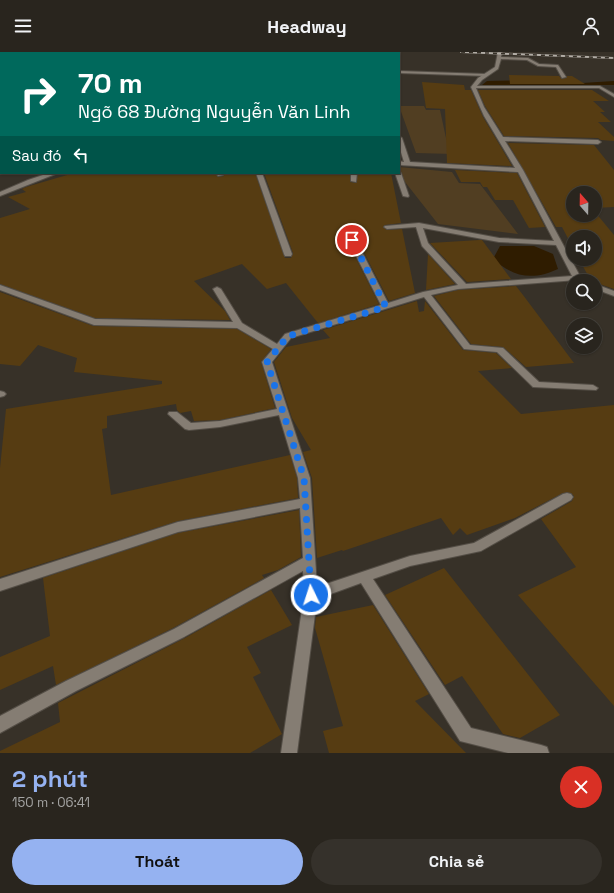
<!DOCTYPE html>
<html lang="vi">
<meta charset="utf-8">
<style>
:root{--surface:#29251e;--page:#35312b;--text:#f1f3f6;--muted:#a5a5a4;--line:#45423c;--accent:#95b2f1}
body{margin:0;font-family:"Space Grotesk",sans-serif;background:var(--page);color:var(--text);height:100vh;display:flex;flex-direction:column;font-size:15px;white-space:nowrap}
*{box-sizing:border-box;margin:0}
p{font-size:13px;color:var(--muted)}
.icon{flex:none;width:22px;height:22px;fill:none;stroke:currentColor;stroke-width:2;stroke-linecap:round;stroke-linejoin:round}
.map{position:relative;height:701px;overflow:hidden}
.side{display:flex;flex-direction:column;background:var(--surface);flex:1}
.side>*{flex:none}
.hud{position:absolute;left:0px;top:0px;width:400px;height:122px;box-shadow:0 1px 3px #0004,0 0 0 1px var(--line);background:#00695c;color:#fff;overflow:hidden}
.needle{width:26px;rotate:340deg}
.tools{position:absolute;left:566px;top:134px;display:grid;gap:8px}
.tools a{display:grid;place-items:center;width:36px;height:36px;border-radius:50%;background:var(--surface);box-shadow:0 1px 3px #0004,0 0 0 1px var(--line);font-size:20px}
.pin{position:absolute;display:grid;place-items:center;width:34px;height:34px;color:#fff;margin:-17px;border:2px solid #fff;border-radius:50%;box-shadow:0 1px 4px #0007}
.me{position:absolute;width:44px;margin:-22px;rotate:356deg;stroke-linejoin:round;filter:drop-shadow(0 0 3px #0008)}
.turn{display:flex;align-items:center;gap:14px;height:84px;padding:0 12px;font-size:18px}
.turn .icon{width:52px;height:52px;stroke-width:2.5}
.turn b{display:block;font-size:28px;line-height:34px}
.then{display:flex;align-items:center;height:38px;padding:0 12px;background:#0003;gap:8px;font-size:15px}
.round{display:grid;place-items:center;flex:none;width:42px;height:42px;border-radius:21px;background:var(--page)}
.head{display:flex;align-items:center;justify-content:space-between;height:68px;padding:0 12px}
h1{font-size:24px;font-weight:800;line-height:30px;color:var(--accent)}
.primary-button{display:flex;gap:8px;margin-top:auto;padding:8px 12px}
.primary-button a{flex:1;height:46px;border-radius:24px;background:var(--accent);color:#111;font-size:16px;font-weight:800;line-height:46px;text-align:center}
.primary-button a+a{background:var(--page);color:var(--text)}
header{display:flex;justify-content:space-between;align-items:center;height:52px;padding:0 12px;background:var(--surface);font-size:18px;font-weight:800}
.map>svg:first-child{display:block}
.green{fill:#513e22}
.water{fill:#2f1c00}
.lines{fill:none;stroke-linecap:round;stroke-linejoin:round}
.canal{fill:#2f1c00;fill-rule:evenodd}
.building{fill:#563c12}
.street-casing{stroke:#544e46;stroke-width:2}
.secondary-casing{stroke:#544e46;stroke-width:2}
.street{fill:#857d73;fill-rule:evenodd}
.secondary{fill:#857d73;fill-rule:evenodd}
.rail-casing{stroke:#b1aca5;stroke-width:2}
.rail{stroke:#373128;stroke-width:1.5;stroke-dasharray:4;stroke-linecap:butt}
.route{stroke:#1a73e8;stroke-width:7;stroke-dasharray:0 12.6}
</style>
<header><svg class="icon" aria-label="menu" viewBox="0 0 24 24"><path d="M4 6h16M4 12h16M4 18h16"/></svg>Headway<svg class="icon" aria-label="person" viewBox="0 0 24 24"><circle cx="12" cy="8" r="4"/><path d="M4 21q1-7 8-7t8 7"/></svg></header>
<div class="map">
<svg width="614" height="701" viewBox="0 0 614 701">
<rect width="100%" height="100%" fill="#373128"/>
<g class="green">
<path d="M399,54H424L426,58H440L446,86L453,102L416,101Z"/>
<path d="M399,115L452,120L459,131L480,132L518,182L438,172L398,121Z"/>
</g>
<g class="water">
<path d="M536,28L582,31L614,29V33H482L487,29Z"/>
<path d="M500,194H534L553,202L558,217C532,229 514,225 493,207Z"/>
</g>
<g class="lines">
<rect class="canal" x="0" y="4" width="1" height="8"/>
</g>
<g class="building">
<path d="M509,23L559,24L562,27L566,26L567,24H572L585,32H510Z"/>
<path d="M422,30L464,33L465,38H471L483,65L512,114L447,111L445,57L426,56Z"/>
<path d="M478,38H592L609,49H593L605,60H600L611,70H598L614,85V89L601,88L598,86L504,84L485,54Z"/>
<path d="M508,91L594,93L614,118V155L595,156V141H573V163H595V160L614,183V237L591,229L579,207H595V185H573V196L562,175H556Z"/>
<path d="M455,118L517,121L545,175L529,176L513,148H495L487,135H483L480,130H461Z"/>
<path d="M74,121H215L218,125L224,124V121H255L285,206H291L293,201L264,121H350V130L356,131L358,121H391L401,171L385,173L383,175L387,178L402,177L415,241L389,249L357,187L349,185L347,189L379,252L318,271L286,231L267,237L242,212L194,229L225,259L230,268L95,266L0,232V166L30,157L8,145L26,140L22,137L26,135Z"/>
<path d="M479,188H482L511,227L467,230L430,191Z"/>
<path d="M428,202L455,232L426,238Z"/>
<path d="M516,234L523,243L574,311L526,315L503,295L471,292L434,244L458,238Z"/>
<path d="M0,240L93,274L237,277L271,297L261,310L275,356L220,368L194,369L191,359L180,361L177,358L176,352L107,364V376L102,377L111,443L290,403L297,426L298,446L178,469L0,525V416L6,357L162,332V329L74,320L77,306L38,293L20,314L0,312Z"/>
<path d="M417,249L419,260L424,259L425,249L463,298L496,301L512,316L478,319L521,362L614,353V654L518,543L576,515L541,467L572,449L574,444L571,441H563L515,466L467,483L460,476L453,483L441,466L343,499L342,498L317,506L312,426L303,400L311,398L292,366L274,310L286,295L330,286L323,278Z"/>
<path d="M299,458L301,505L278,518L262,523L264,526L173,576L56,633L53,614L0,638V605L50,584L43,526L178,481Z"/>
<path d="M444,516L560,663L520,686L503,682L462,624L445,633L385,543Z"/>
<path d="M271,538L292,573L247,595L261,621L253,625L282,682L250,701H0V699L60,670L58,651L185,586Z"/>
<path d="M373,553L429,642L415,649L466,701H329L323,679L343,674L315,576L316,565Z"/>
</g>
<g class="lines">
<g class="street-casing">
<g id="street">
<path d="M498,0H502L501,5L528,6L539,12L558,13L566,25L562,26L556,15L538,14L527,8L501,7L498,17L482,28L477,34H600L614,42V45L599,36H476L484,55L503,85L598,88L601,90L598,92L505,89L523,118L581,226L577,228L458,237L431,243L470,293L503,296L539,330L593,333L598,336L596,338L533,335L497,300L464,297L424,245L291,286L272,310L310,426L317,535L410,504L474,491L563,442L567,441L571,442L573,445L571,448L481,499L410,514L373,527L471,676L541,693L547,695L549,701H508L460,689L361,531L317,547L297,701H281L304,543L303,519L184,585L76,639L0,681V664L66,629L174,577L303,506L300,456L178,480L0,539V527L178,470L300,447L298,426L279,363L220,375L189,378L185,377L168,362L169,360H177L191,371L220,369L277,357L262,310L273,297L237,276L94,273L0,238V233L95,267L233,270L213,237L217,235L221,237L242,271L277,292L285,282L381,253L348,188L349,186L356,188L388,251L423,240L458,233L422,194L416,175L387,177L384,175L385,174L419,171L499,186L554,189L518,120L399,113V109L404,110L399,94V84L402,86L410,110L515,116L484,64L471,35L478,26L495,15ZM423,176L499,190L556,193L572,224L466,232L428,191Z"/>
<rect x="0" y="39" width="1" height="2"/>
<rect x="0" y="63" width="1" height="2"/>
<rect x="0" y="91" width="1" height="4"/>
<path d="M399,119L401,121L409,144L408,145L403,144L395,121H399Z"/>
<path d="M49,121H58L0,144V140L28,128Z"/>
<path d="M216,121H222L223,123L218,124Z"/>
<path d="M256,121H262L292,202L291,204H285L284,202Z"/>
<path d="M351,121H357L356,130L351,129Z"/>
<path d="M595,232L614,239V244L595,237Z"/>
<path d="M0,339L4,340L6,342L4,344L0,345Z"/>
</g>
</g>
<g class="secondary-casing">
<g id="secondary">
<path d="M399,19L486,22L488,23L486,24L399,21Z"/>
<rect x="0" y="21" width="1" height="2"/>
</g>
</g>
<use href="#street" class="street"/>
<use href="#secondary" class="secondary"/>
<g class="rail-casing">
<path id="rail" d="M461,0L614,6"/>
</g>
<use href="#rail" class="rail"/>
</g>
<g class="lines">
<path class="route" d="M311,543L304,426L267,310L288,284L386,255L352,188"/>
</g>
</svg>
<div class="tools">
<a><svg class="needle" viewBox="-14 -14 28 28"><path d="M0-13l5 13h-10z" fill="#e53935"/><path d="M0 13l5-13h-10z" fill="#a5a5a4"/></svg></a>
<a><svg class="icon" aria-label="sound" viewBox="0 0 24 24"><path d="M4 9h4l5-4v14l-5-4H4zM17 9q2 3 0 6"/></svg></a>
<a><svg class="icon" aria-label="search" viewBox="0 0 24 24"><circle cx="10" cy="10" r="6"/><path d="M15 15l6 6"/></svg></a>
<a><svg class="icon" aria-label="layers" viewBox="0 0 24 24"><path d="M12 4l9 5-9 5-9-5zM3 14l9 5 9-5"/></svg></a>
</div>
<div class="pin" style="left:352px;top:188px;background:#d93025"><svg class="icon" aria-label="arrive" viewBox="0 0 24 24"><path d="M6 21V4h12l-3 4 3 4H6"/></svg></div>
<svg class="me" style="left:311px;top:543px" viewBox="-20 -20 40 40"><circle r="17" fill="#1a73e8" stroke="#fff" stroke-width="3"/><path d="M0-11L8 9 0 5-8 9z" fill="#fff"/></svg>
<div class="hud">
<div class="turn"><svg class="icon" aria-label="right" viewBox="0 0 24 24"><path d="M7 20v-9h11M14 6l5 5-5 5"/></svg><div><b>70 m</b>Ngõ 68 Đường Nguyễn Văn Linh</div></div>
<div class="then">Sau đó<svg class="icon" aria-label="left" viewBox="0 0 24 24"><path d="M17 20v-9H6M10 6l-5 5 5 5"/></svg></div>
</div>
</div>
<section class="side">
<div class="head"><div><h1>2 phút</h1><p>150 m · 06:41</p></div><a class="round" style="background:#d93025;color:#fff"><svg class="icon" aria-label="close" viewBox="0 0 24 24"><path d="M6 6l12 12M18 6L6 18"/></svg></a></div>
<div class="primary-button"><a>Thoát</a><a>Chia sẻ</a></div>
</section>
